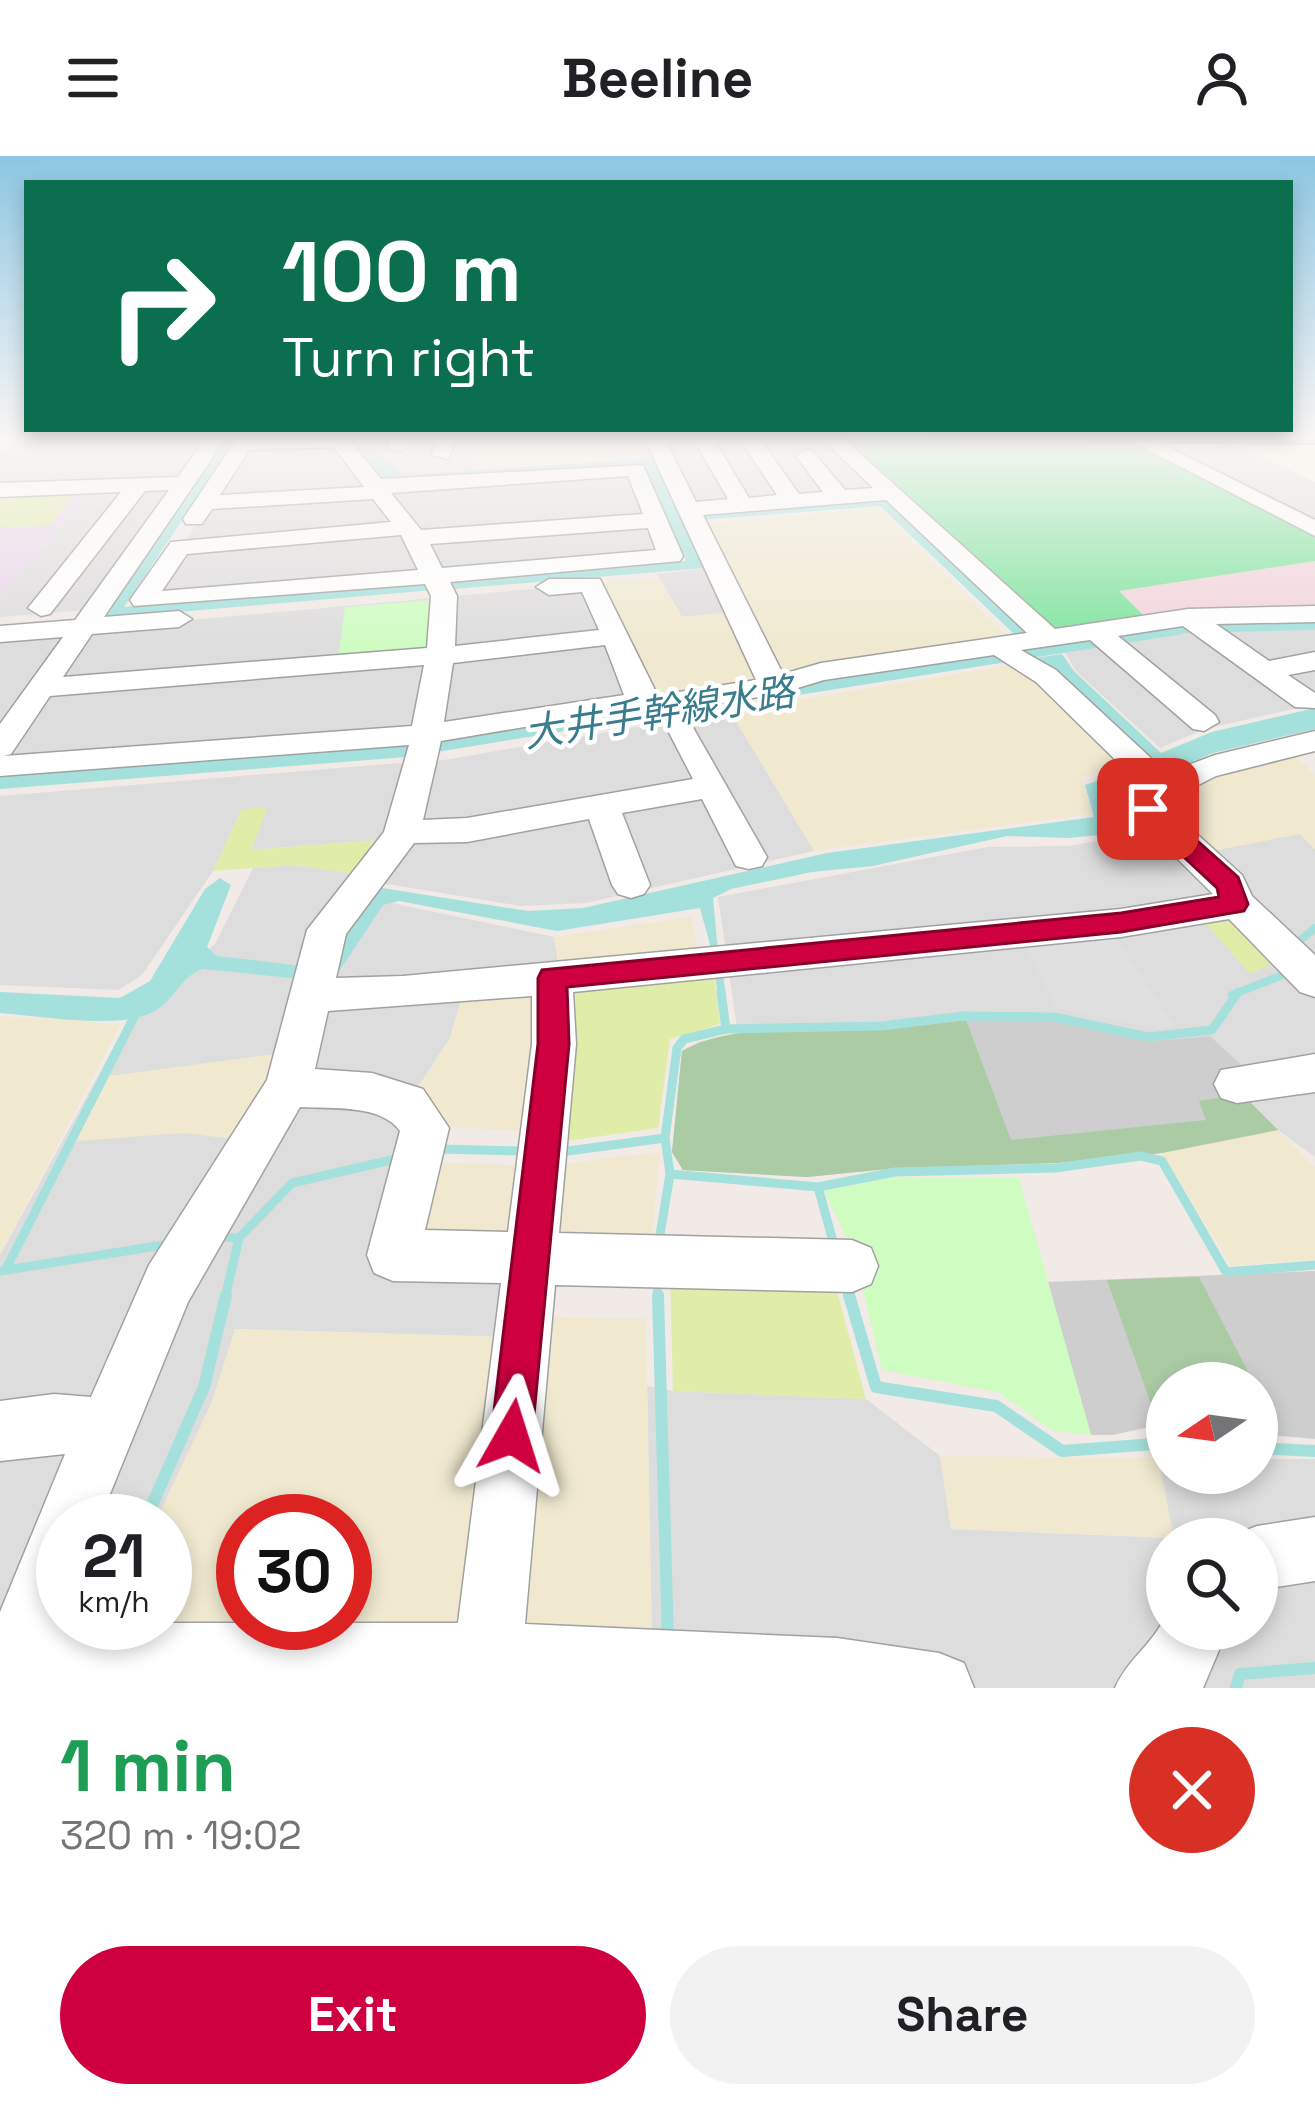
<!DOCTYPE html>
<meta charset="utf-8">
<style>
:root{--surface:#fff;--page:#f2f2f2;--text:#202124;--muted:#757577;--accent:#cf003f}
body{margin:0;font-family:"Space Grotesk","Noto Sans JP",sans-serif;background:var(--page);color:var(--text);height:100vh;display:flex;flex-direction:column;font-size:45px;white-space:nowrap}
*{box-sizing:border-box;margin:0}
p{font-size:39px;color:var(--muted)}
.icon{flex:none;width:66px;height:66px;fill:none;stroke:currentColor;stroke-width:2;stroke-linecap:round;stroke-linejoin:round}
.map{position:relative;height:1532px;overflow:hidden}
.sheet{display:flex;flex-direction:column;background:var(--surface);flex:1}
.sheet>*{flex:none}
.banner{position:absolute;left:24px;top:24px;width:1269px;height:252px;border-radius:0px;box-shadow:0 6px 18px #0003;background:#0b6e4f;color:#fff;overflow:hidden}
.needle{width:78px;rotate:257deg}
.tools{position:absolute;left:1146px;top:1206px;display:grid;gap:24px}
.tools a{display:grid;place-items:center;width:132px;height:132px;border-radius:50%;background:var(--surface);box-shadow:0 6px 18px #0003;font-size:60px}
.speed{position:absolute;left:36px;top:1338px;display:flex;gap:24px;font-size:60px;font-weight:700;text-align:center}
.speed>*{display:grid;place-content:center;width:156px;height:156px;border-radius:50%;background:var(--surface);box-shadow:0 6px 18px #0003;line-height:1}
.speed small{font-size:30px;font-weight:400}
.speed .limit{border:18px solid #d22;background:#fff;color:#111}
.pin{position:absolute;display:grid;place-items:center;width:102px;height:102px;color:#fff;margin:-51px;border-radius:24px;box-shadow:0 6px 18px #0006}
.me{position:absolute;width:132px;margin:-66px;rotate:6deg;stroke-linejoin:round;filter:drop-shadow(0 0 9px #0008)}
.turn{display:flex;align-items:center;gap:42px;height:252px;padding:0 60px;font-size:54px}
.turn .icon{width:156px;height:156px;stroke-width:2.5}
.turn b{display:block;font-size:84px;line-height:102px}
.round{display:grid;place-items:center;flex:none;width:126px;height:126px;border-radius:63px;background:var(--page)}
.head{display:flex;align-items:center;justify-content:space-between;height:204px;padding:0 60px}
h1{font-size:72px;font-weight:600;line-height:90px;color:#1e9e55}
.cta{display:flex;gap:24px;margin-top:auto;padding:24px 60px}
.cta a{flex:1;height:138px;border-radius:72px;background:var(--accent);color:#fff;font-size:48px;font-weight:600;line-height:138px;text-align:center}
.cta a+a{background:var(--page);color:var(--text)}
header{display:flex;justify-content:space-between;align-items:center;height:156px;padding:0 60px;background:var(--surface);font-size:54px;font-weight:600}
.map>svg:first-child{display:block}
.residential{fill:#dedddd;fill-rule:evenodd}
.commercial{fill:#f2d4dc}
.industrial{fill:#e8d7ea}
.education{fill:#fff6e0}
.religious{fill:#cecece}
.farmland{fill:#f0e9d0;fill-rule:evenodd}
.grass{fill:#dfeda9}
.cemetery{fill:#abcba5}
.park{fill:#cefcc1}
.pitch{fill:#80e49f}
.parking{fill:#e0e0e0}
.water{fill:#a4e1dc}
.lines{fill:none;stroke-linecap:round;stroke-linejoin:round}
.stream-far2{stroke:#a4e1dc;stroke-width:8}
.stream-far1{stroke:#a4e1dc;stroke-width:9}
.stream{stroke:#a4e1dc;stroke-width:12}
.canal{fill:#a4e1dc;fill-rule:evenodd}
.minor-casing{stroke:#a1a1a1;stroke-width:3}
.major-casing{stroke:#9b3900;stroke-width:3}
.minor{fill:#fff;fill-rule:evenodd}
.major{fill:#ffb69c;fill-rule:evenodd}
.route{fill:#cf003f;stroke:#870029;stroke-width:3}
.labels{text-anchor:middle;stroke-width:9;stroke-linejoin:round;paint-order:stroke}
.far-water-label{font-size:39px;font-style:italic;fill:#397c8d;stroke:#fff}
</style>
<header><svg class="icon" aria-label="menu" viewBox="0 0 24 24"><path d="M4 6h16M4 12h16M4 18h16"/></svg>Beeline<svg class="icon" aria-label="person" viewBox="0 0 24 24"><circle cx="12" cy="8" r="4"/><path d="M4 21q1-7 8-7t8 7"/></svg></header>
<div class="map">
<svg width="1315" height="1532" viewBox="0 0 1315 1532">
<rect width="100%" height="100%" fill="#f1eae6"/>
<g class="residential">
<path d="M20,279H201L199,282L209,284L180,324L0,330V297Z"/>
<path d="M350,279H483L475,313L397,319L349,285Z"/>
<path d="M657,279L824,280L884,335L691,350Z"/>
<path d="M333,287L373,333L632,315L665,399L150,441L246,289Z"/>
<path d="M175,330L87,454L0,461V442L92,333Z"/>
<path d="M710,412L731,456L682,461L657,418Z"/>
<path d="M600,427L656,543L406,573L0,604V481Z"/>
<path d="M1242,469L1315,470V548L1205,573L1160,592L1076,515L1063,493Z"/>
<path d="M730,555L814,695L586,747L521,750L375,726L432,606Z"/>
<path d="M399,607L413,612L381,684L249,694L267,652L242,653L213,715L142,819L118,834L0,829V640Z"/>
<path d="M1157,675L1300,678L1315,693V1001L1278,974L1242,938L1210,880L1152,885L1056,863L966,864L882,873L738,878L718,741L988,691L1068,690Z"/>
<path d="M294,709L356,718L344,737L554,781L559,811L462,841L450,882L413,939L440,1006L516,1092L507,1181L235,1173L212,1246L156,1365H63V1467L652,1488L647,1230L673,1235L866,1243L940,1300L951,1373L1173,1382L1158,1302H1167V1317H1257V1303H1315V1532H0V1099L128,865L215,788L253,712ZM1167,1383H1257V1473H1167Z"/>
</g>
<path class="commercial" d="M1315,405V453L1258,451L1143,459L1118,435Z"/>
<path class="industrial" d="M92,333L0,442V371L48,370L79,334Z"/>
<path class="education" d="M1148,286H1315V370Z"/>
<g class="religious">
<path d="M1056,863L1152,885L1210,880L1250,917L1242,938L1278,974L1162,997L1057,1007L897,1012L807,1021L683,1014L672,996L682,895L699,886L738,878L882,873L966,864Z"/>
<path d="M1315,1115V1283L1257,1278V1227H1167V1267L1113,1279H1091L1047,1126Z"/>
</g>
<g class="farmland">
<path d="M483,279H647L658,301L475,313Z"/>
<path d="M878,352L1010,482L773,517L700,368Z"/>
<path d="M659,423L682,461L731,456L759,527L656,543L600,427Z"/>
<path d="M1017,508L1132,608L1082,621L1092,658L814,695L730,555Z"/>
<path d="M1295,598L1315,620V693L1300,678L1208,696L1164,651L1176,635L1244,610Z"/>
<path d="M691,761L700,801L559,811L554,781Z"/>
<path d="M537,837L523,975L434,970L413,939L450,882L462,841Z"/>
<path d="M0,860L121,868L0,1098Z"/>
<path d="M283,897L243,984L183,977L76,985L109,920Z"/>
<path d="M1278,974L1315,1011V1103L1231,1110L1162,997Z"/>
<path d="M660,996L651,1089L544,1092L555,1009Z"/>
<path d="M440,1006L529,1010L516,1092L411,1075Z"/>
<path d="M541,1161L646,1163L652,1489L515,1471Z"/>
<path d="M235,1173L507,1181L471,1481L117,1467H165V1365H156L212,1246ZM243,1365H345V1467H243Z"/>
<path d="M940,1300L1158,1302L1174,1382L951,1373Z"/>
</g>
<g class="grass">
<path d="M79,334L48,370L0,371V337Z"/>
<path d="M268,651L251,694L381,684L356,718L294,709L213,715L242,653Z"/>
<path d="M1237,760L1276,806L1250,818L1204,766Z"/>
<path d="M714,818L720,868L670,883L658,972L553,987L569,833Z"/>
<path d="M670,1121L835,1128L866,1243L673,1235Z"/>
</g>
<g class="cemetery">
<path d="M966,864L1011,984L1206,964L1199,945L1242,938L1278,974L1162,997L1057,1007L897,1012L807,1021L683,1014L672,996L682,895C738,864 817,877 880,873C909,871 937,867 966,864Z"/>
<path d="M1199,1121L1254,1227H1167V1267L1157,1265L1107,1124Z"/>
</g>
<g class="park">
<path d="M434,444L429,493L338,501L345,451Z"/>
<path d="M894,1021L1019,1022L1091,1279L1053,1275L998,1236L882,1214L854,1097L824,1035Z"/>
</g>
<path class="pitch" d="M835,280L1137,287L1315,377V405L1119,435L1143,459L1045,474Z"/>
<g class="parking">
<path d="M1231,287L1315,326V366L1170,297Z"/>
<path d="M1112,776L1175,871L1158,873L1057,852L1020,783Z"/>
</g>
<g class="water">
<path d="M225,279H323L236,284L124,451L430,427L434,434L98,463Z"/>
<path d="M345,279H353L357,289L380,299L402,319L656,302L705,412L453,433L451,426L686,405L644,310L386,326Z"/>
<path d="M890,342L1033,477L1015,479L880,350L700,364L697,357Z"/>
<path d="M1062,498L1074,515L1161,597L1212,576L1315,552V573L1213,597L1161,619L1055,514L1036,502Z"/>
<path d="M1132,613L1144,625L1109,639L1142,675L1068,682L1007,680L873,710L812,716L731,733L713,742L718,795L712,796L700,752L557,775L399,745L383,749L340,814L324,817L342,772L376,731L528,755L583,752L827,697L1094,661L1085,629Z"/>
<path d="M220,722L231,729L207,791L217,800L302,810V823L203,813C179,821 174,846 153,856C118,874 40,860 0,857V836L120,842L150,825L205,733Z"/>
</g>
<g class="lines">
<g class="stream-far2">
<path d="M1297,787L1315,772"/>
<path d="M719,819L722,839"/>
<path d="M1232,839L1290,816"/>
</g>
<g class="stream-far1">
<path d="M721,836L726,873"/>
<path d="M665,982L670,1018L818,1031L834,1089"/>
<path d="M440,993L523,995"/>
<path d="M560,996L665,982L677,892L684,883L726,873L882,870L963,860L1054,861L1148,881L1212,874L1238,836"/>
<path d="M818,1031L895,1016L1055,1012L1141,1000L1162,1005L1226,1116L1315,1109"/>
<path d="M220,1081L239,1082L292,1027L400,1002"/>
<path d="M659,1085L670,1018"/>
<path d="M6,1113L135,859"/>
<path d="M0,1115L170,1088"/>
<path d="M657,1122L658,1142"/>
<path d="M845,1126L850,1142"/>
<path d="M225,1142L239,1082"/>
</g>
<g class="stream">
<path d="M658,1139L668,1484"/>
<path d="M849,1139L876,1231L996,1250L1062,1295L1167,1287"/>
<path d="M1257,1292L1315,1295"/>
<path d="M145,1365L204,1231L226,1139"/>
<path d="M1236,1532L1240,1518L1315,1512"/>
</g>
<g class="canal">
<path d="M1315,462V474L1189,477L761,545L751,539L761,533L1189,465Z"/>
<path d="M681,545L688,547V555L406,601L0,633V619L406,587Z"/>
</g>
<g class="minor-casing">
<g id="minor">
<path d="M208,279H228L104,461L179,455L192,463L179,471L92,478L63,521L427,492L431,440L425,428L134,450L130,444L171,386L391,366L373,343L212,353L202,368H186L183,363L236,284L243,282L345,279L381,323L643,309L683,400L680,405L450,426L457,440L455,490L599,474L582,436L549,439L536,431L549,423H600L655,534L653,540L756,524L643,279H663L696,346L728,343L691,279H711L749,342L777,339L737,279H757L799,338L823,336L796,300L806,294L813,296L845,334L873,332L818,279H839L1055,473L1188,453L1315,450V466L1216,468L1269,505L1315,496V514L1288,519L1315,537V552L1295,551L1183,470L1118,480L1215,559L1219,566L1204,575L1193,573L1090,484L1021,494L1056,514L1167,617L1215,599L1315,575V595L1216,620L1163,647L1242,719L1252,740L1315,799V841L1300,836L1229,763L1121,781L573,836L576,888L559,1077L852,1084L871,1092L878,1110L871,1128L852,1136L555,1129L525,1468L837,1482L939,1497L964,1507L974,1532H0V1456L65,1298L0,1305V1245L54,1238L91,1241L149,1109L267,924L307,774L384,676L409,589L0,620V568L63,481L0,486V470L75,464L169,334L145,335L50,458L41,460L28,452L121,336L0,341V327L178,321ZM334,291L364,331L220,339L249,294ZM628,320L643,358L421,374L391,337ZM886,344L1027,477L821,507L783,518L703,359ZM648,372L656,394L442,412L430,388ZM401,379L418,414L162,435L187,398ZM605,489L624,539L444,566L453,507ZM994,499L1036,526L1142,630L1127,644L1136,662L1213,738L1121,753L403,820L336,822L346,778L414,687L467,686L589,663L612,729L618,738L631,742L644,738L650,729L622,657L702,643L736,710L749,713L762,710L767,701L683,554L764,540L769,549L780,552L795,543L791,534L824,524ZM424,509L412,570L4,600L11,598L50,540ZM613,556L663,557L661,561L693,623L467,662L423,664L441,585ZM532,840V888L508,1076L425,1074L449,972L423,933L372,917L315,913L328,855ZM300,951C332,953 381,948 400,975L367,1099L374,1117L393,1125L501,1127L458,1467H63V1365H99L188,1146Z"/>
<path d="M394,279H414L404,294L397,296L387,290Z"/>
<path d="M438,279H458L448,303L431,299Z"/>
<path d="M1119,279H1144L1315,364V380Z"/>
<path d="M1315,898V936L1237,947L1221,942L1214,928L1221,914Z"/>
<path d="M1315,1361V1425L1257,1434V1383H1233L1234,1379L1257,1370Z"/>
<path d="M1167,1457V1473H1228L1203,1532H1115C1128,1502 1154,1488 1167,1457Z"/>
</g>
</g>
<g class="major-casing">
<path id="major" d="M1079,279H1315V287L1091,286Z"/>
</g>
<use href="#minor" class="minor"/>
<use href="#major" class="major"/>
</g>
<linearGradient id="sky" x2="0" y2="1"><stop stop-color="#8dc6e3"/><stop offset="0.57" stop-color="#f9f6f4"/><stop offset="1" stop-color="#f9f6f4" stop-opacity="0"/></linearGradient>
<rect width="1315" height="493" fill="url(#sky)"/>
<path class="route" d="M1148,646L1156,648L1238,721L1248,748L1244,755L1121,776L567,831L569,888L532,1280L526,1295L512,1301L497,1295L491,1280L538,888V822L542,814L1121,757L1219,741L1217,732L1139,659V648Z"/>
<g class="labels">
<g class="far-water-label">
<text transform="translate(659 556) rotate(-9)" y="14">大井手幹線水路</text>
</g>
</g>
</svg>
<div class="tools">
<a><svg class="needle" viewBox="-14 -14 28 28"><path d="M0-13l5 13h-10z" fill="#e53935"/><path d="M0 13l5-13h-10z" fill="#757577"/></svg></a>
<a><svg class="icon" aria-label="search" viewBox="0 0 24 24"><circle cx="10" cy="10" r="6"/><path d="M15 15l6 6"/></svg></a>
</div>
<div class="speed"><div>21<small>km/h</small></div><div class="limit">30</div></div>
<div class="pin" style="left:1148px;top:653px;background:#d93025"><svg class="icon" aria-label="arrive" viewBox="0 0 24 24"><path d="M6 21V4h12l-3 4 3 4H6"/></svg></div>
<svg class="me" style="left:512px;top:1280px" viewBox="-20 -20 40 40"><path d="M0-17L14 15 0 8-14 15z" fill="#cf003f" stroke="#fff" stroke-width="4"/></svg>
<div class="banner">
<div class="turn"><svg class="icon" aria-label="right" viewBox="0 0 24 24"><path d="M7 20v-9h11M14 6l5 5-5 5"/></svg><div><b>100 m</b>Turn right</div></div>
</div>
</div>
<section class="sheet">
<div class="head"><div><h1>1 min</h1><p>320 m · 19:02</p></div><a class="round" style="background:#d93025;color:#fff"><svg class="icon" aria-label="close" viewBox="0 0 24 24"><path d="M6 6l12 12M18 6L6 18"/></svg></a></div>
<div class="cta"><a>Exit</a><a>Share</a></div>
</section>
